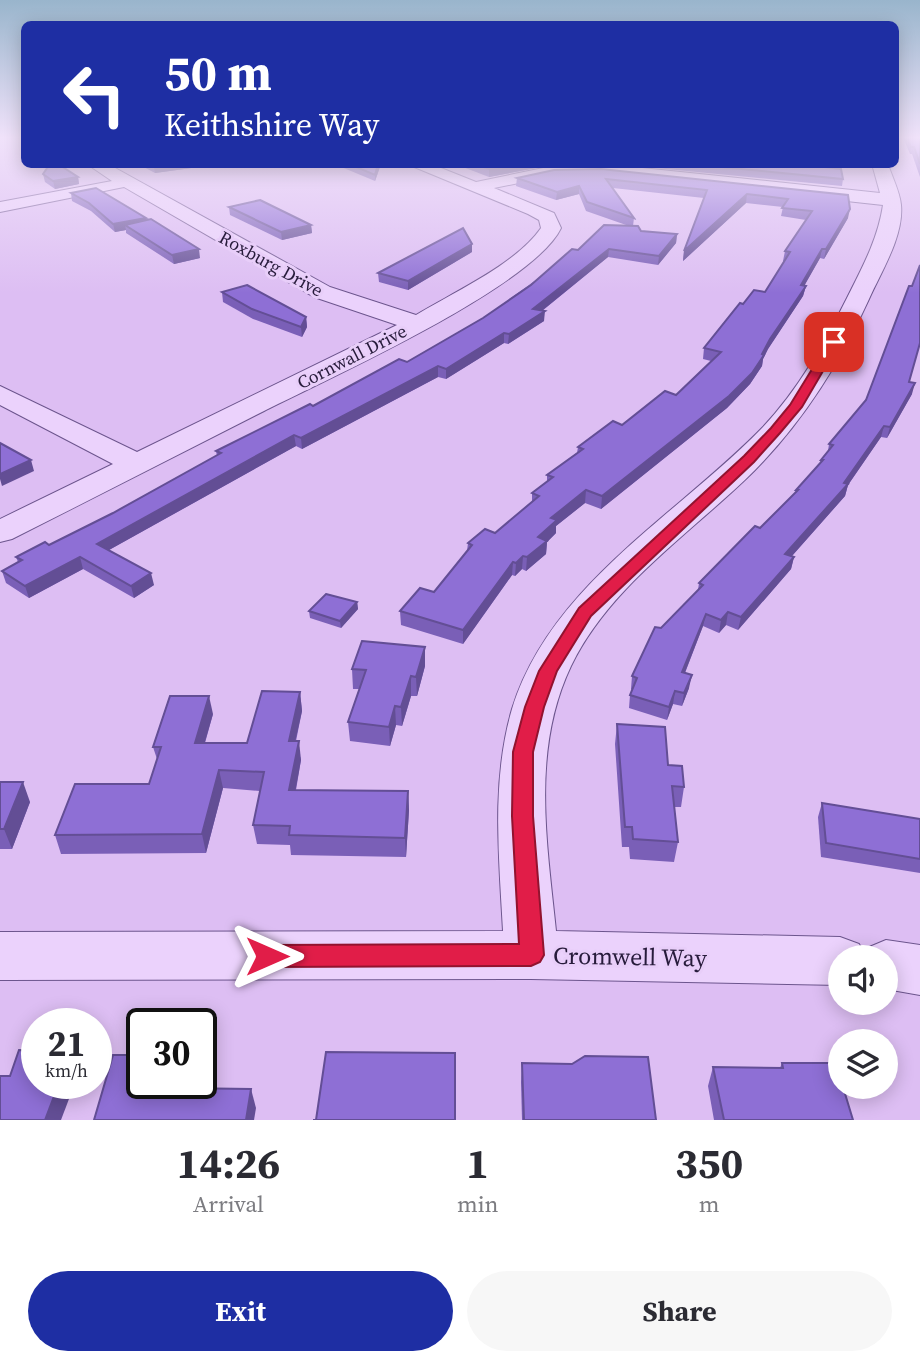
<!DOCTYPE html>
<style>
:root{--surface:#fff;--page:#f7f7f7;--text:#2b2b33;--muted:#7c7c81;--accent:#1e2ea3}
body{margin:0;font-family:"Source Serif 4",serif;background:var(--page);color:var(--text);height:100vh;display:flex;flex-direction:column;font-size:26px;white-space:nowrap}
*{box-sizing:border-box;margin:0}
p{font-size:23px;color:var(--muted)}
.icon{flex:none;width:38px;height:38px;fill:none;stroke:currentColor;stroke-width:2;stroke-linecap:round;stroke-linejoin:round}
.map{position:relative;height:1120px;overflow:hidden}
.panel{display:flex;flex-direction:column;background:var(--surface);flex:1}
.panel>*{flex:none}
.top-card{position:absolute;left:21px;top:21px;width:878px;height:147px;border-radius:10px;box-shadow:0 4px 18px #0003;background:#1e2ea3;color:#fff;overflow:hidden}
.tools{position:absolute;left:828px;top:945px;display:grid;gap:14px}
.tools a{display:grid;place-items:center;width:70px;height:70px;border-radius:50%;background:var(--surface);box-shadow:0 4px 18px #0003;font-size:35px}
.speed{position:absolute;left:21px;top:1008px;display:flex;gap:14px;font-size:35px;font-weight:700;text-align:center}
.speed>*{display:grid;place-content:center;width:91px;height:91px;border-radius:50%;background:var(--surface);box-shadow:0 4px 18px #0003;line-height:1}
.speed small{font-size:18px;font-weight:400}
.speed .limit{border:4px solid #111;border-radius:10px;background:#fff;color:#111}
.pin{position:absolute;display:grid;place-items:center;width:60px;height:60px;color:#fff;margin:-30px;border-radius:14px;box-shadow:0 4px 10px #0006}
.me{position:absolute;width:77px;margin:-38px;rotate:90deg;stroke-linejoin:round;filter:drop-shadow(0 0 5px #0008)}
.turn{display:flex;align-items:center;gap:24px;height:147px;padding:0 28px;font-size:32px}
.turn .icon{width:91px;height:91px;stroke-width:2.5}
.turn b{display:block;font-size:49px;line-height:60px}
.eta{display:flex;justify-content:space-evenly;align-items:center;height:119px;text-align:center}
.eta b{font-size:42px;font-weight:700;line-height:49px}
.action{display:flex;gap:14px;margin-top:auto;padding:14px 28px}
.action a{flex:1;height:80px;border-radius:42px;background:var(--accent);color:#fff;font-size:28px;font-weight:700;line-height:80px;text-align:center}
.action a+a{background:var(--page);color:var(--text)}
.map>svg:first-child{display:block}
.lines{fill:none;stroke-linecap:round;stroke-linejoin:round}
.minor-casing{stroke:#6c558d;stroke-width:2}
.minor{fill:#ebd2fc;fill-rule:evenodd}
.wall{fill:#7a5fb7}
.shaded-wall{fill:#634e95}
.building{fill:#8e6fd5;stroke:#634e95;stroke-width:2}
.route{fill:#e11d48;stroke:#92132f;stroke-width:2}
.labels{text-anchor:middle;stroke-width:6;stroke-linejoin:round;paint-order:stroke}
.far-street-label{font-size:18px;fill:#271b3b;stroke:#e8cef9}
.near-street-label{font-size:24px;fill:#271b3b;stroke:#e8cef9}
</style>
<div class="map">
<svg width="920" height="1120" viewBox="0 0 920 1120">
<rect width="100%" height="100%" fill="#ddbef3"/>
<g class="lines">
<g class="minor-casing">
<path id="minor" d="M87,164H108L330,287L416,315C454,292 515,265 541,228L539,220L528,214L407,164H431L476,182L553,166L604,164L880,193L872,164H888C892,177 900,192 901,205C904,236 881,272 869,299C840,363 804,420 755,470C693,532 610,585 571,666C531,750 547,842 556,931L840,937L859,944L864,954L867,948L886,940L920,945V995L886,989V957H840V985L531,979L0,980V932L503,931C499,857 491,781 512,709C550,585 678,515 763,427C798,390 824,344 847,298C862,268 878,239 883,205L600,174L553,176L494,188L554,213L561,228C533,287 327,379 264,411C180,454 96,497 12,539L0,542V519L113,464L0,405V386L137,452L397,325L314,297L124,187L0,212V202L112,181Z"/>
</g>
<use href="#minor" class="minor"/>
</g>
<g class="wall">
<path d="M903,137H920V177L912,154H910Z"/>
<path d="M138,164H205L206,166L155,173Z"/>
<path d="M334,164H381L375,181Z"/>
<path d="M455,164H557L489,177Z"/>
<path d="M615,164H799L843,179L842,186Z"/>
<path d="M554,170L848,195V218L824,259L820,258L804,286H806L803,296L768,349L763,359L762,366L750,384L727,408L601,509L585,503L556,526V533L547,542L546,554L526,571L522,569L515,576L512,575L463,644L401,625L400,611L434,592L467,551L468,543L495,533L532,503V493L547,482V475L577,453L578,447L622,425L676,395L711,361L703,359L704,348L743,304L765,292L784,261H783L785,251L806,220L781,216L783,207L746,203L683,261L684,251L704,198L613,188L634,218L633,226L641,231L677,234L676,243L658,265L608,257L542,311L544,321L508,344L504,343L446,379L438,377L302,449L296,446L109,550L154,585L134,598L83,569L29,598L6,583L2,571L18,562L16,557L49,545L113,513L217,456L216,451L407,362L483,318L578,250L629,226L586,211L579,194L556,200L516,186L517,178Z"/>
<path d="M43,174L78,177L79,184L55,189L45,182Z"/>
<path d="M71,193L146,220L200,258L174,264L126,233V230L115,232L91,211L72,201Z"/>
<path d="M229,207L311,225L312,233L282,240L230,215Z"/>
<path d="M472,252L408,290L379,282L378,273Z"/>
<path d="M222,292L306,317L307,327L302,337L253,319L223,302Z"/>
<path d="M909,382L912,394L887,438L881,437L848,485L845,496L792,556L794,557L791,569L738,630L726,625L719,633L703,626L685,673L689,688L682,706L673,704L667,720L629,708L630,695L632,690L631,689L632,676L698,590L699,583L760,528L795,494L796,490L820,463L821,460L828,451L829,444Z"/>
<path d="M357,602L358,609L341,628L310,618L309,611Z"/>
<path d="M425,666L417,696H411L402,726L396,725L390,746L350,741L348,722L360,689H353L352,669Z"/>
<path d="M300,692L302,711L296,741L301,760L296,790L408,791L409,810L406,857L291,855L290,845L257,844L253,825L260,791L223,788L206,853L61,854L55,835L149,784L157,759L153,747L213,714L205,743H247Z"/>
<path d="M617,724L668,765L684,787L681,807H674L678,842L674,862L630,859L629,847H622L615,744Z"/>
<path d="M0,782L30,802L12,849H0Z"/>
<path d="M822,803L920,819V873L821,857L818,817Z"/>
<path d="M522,1063L656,1120H522L521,1082Z"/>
<path d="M782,1063L853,1120H714L708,1086L713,1067L780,1068Z"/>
</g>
<g class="shaded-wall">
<path d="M169,164H205L206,166L155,173L154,167Z"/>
<path d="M378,164H381L375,181V175Z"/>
<path d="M518,164H557L489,177V169Z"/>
<path d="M78,177L79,184L55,189L53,181Z"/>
<path d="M579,186V194L556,200L557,192Z"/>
<path d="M747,194L746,203L683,261L684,251Z"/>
<path d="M850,209L848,218L824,259L826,249Z"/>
<path d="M146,218L148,226L125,225L126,230L115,232L113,224Z"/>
<path d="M311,225L312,233L282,240L281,232Z"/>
<path d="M677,234L676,243L658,265L659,256Z"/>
<path d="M472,244V252L408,290V281Z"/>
<path d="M199,249L200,258L174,264L172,255Z"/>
<path d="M609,249L608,257L533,318V309Z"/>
<path d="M822,249L820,258L799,295L801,285Z"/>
<path d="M806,286L803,296L768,349L763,359L762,366L750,384L727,408L601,509L602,496L770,339Z"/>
<path d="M545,311L544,321L508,344L509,334Z"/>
<path d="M306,317L307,327L302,337L301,327Z"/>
<path d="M504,333V343L446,379V369Z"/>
<path d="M438,366V377L302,449L301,438Z"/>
<path d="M915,383L912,394L887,438L890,427Z"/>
<path d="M884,426L881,437L848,485L845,496L783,566L785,554L844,483Z"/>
<path d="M294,435L296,446L100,555L97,544Z"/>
<path d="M31,460L34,471L2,486L0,479V474Z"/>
<path d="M586,490L585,503L556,526V533L547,542L546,554L526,571L527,557L538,537L551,518Z"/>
<path d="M523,556L522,569L515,576L516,563Z"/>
<path d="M80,557L83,569L29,598L25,586Z"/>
<path d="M794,557L791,569L738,630L741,617Z"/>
<path d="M513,562L512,575L463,644V630Z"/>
<path d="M151,573L154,585L134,598L131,586Z"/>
<path d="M357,602L358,609L341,628L340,621Z"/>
<path d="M728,612L726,625L719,633L721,620Z"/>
<path d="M706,614L703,626L680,685L682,672Z"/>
<path d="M425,647V666L417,696L416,677Z"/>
<path d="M692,675L689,688L682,706L684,693Z"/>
<path d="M411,676V696L402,726L401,707Z"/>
<path d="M675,691L673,704L667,720L669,707Z"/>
<path d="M300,692L302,711L291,760L289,741Z"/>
<path d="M209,696L213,714L199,762L195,743Z"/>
<path d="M395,706L396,725L390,746L389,727Z"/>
<path d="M299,741L301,760L292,809L289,790Z"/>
<path d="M219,770L223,788L206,853L202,834Z"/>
<path d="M23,782L30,802L12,849L4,829Z"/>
<path d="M408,791L409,810L406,857L405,838Z"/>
<path d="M59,1083H75L61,1120H45Z"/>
<path d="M179,1083H191L184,1107L177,1088Z"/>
<path d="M251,1089L256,1108L254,1120H246Z"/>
</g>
<g class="building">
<path d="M907,137H920V164L914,147H911Z"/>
<path d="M50,164H58L78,177L53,181L43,174Z"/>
<path d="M150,164H169L154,167Z"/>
<path d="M349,164H378L375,175Z"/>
<path d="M475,164H518L489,169Z"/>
<path d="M692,164H799L841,169L843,179Z"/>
<path d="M601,169L848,195L850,209L826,249H822L801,285L806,286L770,339L762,354L764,355L752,373L729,396L602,496L586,490L551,518L557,520L538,537L547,541L527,557L523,556L516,563L513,562L463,630L400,611L420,588L434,592L472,545L468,543L485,529L495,533L539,496L532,493L553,477L547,475L583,449L578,447L613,421L622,425L665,391L676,395L721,352L704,348L740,303L743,304L754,290L765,292L790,252L785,251L812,211L782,208L788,199L747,194L684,251L707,190L606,179L634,218L587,202L579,186L557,192L517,178L554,170Z"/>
<path d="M96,188L146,218L113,224L89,203L71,193Z"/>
<path d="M260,200L311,225L281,232L229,207Z"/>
<path d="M151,219L199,249L172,255L125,225Z"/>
<path d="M604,225L638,226L641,231L677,234L659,256L609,249L533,309L545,311L509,334L504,333L446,369L438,366L301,438L294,435L97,544L151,573L131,586L80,557L25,586L2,571L22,560L16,557L45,542L49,545L113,513L221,453L216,451L310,404L313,406L399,359L407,362L483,318L531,285L572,249L578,250Z"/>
<path d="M463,228L472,244L408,281L378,273Z"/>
<path d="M920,265V343L909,382L915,383L890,427L884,426L844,483L848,484L785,554L794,557L741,617L728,612L721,620L706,614L682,672L692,675L684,693L675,691L669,707L630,695L637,678L632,676L655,627L661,628L703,585L699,583L755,526L760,528L798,490H796L823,460H821L833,445L829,444L866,400L909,286H912Z"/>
<path d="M247,285L306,317L301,327L252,309L222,292Z"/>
<path d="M0,443L31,460L0,474Z"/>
<path d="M326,594L357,602L340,621L309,611Z"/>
<path d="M362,641L425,647L416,677L411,676L401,707L395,706L389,727L348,722L366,670L352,669Z"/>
<path d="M262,691L300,692L289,741H299L289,790L408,791L405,838L289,835L290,826L253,825L264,772L219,770L202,834L55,835L75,784H149L161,747H153L170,696H209L195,743H247Z"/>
<path d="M617,724L665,727L668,765L682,766L684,787L672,786L678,842L633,839L632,827H625Z"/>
<path d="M0,782H23L4,829H0Z"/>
<path d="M822,803L920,819V859L826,843Z"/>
<path d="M19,1050L37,1051V1083H59L45,1120H0V1076H10Z"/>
<path d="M326,1052L455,1053V1120H313H316Z"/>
<path d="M113,1055H142V1083H179L177,1088L251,1089L246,1120H94Z"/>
<path d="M585,1056L648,1057L656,1120H524L522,1063L572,1064Z"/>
<path d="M782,1063H836L840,1077V1087H843L853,1120H724L713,1067L783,1068Z"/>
</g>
<linearGradient id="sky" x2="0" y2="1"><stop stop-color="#99b5cc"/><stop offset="0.47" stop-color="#f0e2fa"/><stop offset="1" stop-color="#f0e2fa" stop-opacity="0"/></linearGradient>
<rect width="920" height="293" fill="url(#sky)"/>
<path class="route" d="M830,340L840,342L802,407L780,433L754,462L591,616L557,671L544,707L533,752V816L544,955L540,962L531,966L267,967L259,964L255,956L259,948L267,945L519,944L512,816L513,752L525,707L539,671L579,608L744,456L771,428L790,405Z"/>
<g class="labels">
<g class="far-street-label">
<text transform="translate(271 264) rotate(29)" y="6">Roxburg Drive</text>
<text transform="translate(352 357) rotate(-27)" y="6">Cornwall Drive</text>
</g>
<g class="near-street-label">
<text transform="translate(630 957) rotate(1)" y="8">Cromwell Way</text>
</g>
</g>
</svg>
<div class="tools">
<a><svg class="icon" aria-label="sound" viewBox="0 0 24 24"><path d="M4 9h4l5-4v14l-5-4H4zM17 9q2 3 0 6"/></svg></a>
<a><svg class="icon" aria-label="layers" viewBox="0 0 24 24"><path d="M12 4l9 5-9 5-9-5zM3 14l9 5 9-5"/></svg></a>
</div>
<div class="speed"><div>21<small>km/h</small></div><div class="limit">30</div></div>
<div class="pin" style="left:834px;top:342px;background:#d93025"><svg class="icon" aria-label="arrive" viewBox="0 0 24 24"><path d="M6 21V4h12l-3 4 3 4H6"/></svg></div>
<svg class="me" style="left:267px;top:956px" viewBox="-20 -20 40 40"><path d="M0-17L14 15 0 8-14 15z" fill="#e11d48" stroke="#fff" stroke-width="4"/></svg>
<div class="top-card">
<div class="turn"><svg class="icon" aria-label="left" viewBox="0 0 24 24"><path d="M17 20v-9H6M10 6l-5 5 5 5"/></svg><div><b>50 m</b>Keithshire Way</div></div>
</div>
</div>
<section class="panel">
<div class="eta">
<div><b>14:26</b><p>Arrival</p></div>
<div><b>1</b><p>min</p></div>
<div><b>350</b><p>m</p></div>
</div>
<div class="action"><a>Exit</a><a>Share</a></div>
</section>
